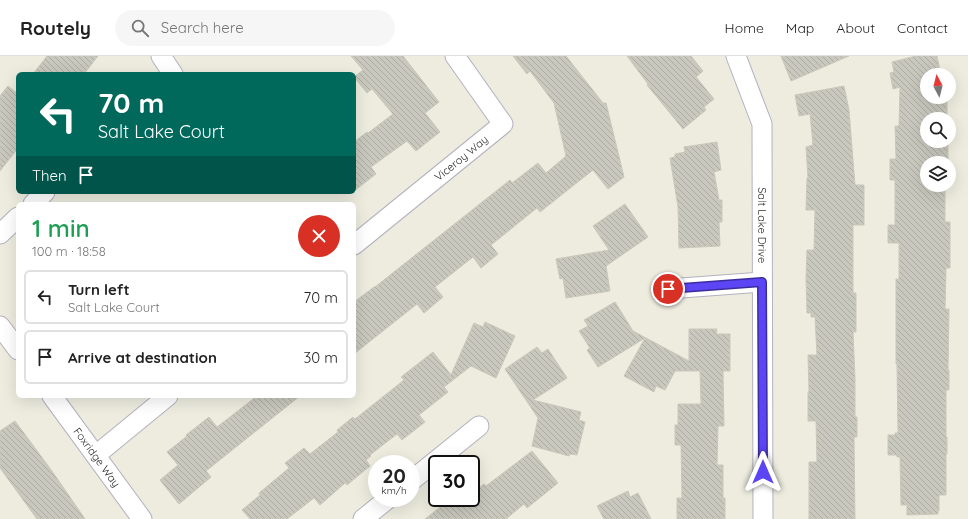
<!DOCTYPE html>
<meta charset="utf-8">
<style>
:root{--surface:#fff;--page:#f6f6f6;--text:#222;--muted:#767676;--line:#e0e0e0}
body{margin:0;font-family:Quicksand,sans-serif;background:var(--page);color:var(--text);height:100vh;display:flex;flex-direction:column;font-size:15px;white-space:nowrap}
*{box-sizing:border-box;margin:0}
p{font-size:13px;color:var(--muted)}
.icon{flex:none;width:22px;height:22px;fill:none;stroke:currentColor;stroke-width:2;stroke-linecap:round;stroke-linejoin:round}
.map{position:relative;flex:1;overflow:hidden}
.side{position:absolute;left:16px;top:146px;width:340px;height:196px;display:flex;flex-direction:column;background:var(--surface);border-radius:6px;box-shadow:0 4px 16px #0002}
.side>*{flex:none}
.banner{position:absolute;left:16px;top:16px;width:340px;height:122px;border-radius:6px;box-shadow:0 4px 16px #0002;background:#00695c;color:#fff;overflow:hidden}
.needle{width:26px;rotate:353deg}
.controls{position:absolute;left:920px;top:12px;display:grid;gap:8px}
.controls a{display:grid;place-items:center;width:36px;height:36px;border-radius:50%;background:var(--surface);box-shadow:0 4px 16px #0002;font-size:20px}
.speed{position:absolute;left:368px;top:399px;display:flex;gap:8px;font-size:20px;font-weight:700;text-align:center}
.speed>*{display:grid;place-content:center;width:52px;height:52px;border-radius:50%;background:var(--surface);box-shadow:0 4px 16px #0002;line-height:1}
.speed small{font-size:10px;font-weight:400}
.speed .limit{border:2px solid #111;border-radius:6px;background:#fff;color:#111}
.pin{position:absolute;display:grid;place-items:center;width:34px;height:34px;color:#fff;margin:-17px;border:2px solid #fff;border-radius:50%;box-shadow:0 1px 4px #0007}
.me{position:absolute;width:44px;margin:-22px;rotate:0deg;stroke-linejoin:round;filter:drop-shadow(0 0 3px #0008)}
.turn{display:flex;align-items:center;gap:14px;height:84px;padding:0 16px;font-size:18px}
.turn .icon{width:52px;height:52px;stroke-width:2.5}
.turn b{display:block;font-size:28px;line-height:34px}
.then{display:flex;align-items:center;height:38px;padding:0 16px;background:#0003;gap:8px;font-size:15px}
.round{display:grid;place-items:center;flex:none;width:42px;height:42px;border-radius:21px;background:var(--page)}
.head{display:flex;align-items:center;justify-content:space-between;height:68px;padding:0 16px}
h1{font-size:24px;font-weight:600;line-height:30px;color:#1e9e55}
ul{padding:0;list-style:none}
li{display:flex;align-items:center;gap:12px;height:54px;margin:0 8px 6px;padding:0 8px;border:2px solid var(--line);border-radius:6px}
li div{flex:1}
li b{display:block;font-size:15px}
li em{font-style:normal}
header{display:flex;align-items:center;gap:24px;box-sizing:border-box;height:56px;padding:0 20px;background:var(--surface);border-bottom:1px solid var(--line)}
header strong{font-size:19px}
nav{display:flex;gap:22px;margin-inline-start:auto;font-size:14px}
.search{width:280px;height:36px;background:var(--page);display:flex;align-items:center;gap:10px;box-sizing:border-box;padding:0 14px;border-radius:22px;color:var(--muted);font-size:15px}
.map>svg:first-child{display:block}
.building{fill:url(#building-back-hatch);stroke:#c9c8b9}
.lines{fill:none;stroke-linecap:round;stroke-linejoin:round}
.street-casing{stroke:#b4b2bf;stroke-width:21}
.street{stroke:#fff;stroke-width:19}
.route-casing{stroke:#3c2d9f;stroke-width:10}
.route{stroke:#5c45f4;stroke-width:7}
.labels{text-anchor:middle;stroke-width:4;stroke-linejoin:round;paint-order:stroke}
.street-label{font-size:11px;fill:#2c2c2c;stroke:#fff}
</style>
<header>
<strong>Routely</strong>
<div class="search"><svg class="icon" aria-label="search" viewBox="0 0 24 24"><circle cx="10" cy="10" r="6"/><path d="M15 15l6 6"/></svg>Search here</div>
<nav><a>Home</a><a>Map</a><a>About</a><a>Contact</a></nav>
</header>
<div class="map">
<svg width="968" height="463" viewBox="0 0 968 463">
<defs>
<pattern id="building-back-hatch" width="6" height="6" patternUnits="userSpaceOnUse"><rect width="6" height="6" fill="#c9c8be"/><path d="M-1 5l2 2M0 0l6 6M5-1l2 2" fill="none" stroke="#adaca3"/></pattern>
</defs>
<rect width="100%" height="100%" fill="#edecdf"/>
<g class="building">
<path d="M47,0H98L84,18H33Z"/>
<path d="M351,0H403L439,46L425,57L440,76L416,95L407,85L371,111L376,118L354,135V86L367,76L368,77L393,58L372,33L367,37L354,21L363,14Z"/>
<path d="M513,0H566L603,47H606L624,121L608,133L593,114L540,156L537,152L491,189L498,198L481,212L473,201L435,231L443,241L424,257L417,248L354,298V246L374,231H375L510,124L512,127L538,107L546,117L566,100L554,47L530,15L527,18Z"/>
<path d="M627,0H691L703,15L696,21L714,43L704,51L706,54L683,73L647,29L648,28Z"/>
<path d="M781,0H849L791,25Z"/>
<path d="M916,0H937L940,15L934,17V19H927V41H934V44L947,45V63H927V85H948V107H927V129H945V166H950V212H946L945,253H949L948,314H949V334H946V381H947V398H946V439H939V455H938V458L907,459V449H901L900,401H897V399H888V379H895V377H898L897,308H896V223H899V187H888V169H895V124H890V103H896L895,70H899L900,31L893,33L890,17L894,16L892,6Z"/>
<path d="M8,30L18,38V92L0,115V40Z"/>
<path d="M844,30L849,54L855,129H864V169H853V237H856V276H853L855,323V361H857V381H854L855,463H809V406H817L816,365H808V336H809L808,299H817L815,261H811V257H807L806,222L807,194H814L815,154H806L807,122H808L806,91L813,89L810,58L799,60L795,39Z"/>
<path d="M717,86L721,114L714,116L719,144H722V166H719L720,190L679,192L678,151L670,102L675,101V98L685,96L684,91Z"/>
<path d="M625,148L648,181L606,210L610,235L566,242L563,222L560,223L556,203L609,194L593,170Z"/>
<path d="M615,246L633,275L689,305V273H717L716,278H730V315H723L724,370H718L717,409H723V442H725V463H677V442H682L681,389H675V369H678V348H701L700,315H675L665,334L656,330L654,336L624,320L645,282L598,311L587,294L590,292L579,275L588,270L584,264Z"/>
<path d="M485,266L515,280L496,322L471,310L444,331L448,336L419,359L425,366L402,384L397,378L370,399L371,400L366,404L370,410L347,429L345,427L320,449L314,442L287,463H250L242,454L260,439L259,437L289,412L285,407L304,392L310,398L338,376L337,374L353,361L355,363L404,324L401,321L433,296L451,319L474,267L483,271Z"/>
<path d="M537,291L542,297L548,293L567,322L533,344L581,356L579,364L585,366L577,399L570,398L569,400L532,390L538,362L505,313Z"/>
<path d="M257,340H300L206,415L211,421L179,448L160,424L178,409L167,396L187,380L186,379L209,361L217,371Z"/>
<path d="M15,365L52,415L85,463H37L0,412V375Z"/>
<path d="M532,395L558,427L527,452L524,448L506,463H425L452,442H471V438L484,428L486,430Z"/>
<path d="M628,435L630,441L638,437L651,463H604L597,450Z"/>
</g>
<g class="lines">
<g class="street-casing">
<g id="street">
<path d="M161,0L173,18"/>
<path id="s1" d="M736,0L762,68L763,463"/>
<path d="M33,148L45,136"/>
<path d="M0,178L18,161"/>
<path id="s2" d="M354,189L503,68L455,0"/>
<path d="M668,233L762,226"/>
<path d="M0,270L18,294"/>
<path id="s3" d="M52,340L142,463"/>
<path d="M96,399L168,340"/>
<path d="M411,425L479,370"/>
<path d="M363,463L389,442"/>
</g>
</g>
<use href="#street" class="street"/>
</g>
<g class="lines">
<g class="route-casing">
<path id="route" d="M668,233L762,226L763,416"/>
</g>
<use href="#route" class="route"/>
</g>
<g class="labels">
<g class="street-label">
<text dy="4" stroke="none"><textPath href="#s2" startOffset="138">Viceroy Way</textPath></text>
<text dy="4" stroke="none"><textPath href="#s1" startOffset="174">Salt Lake Drive</textPath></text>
<text dy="4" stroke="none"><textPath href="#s3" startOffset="76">Foxridge Way</textPath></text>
</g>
</g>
</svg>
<div class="controls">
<a><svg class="needle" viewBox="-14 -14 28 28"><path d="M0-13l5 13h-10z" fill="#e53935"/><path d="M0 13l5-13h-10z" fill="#767676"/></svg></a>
<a><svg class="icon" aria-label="search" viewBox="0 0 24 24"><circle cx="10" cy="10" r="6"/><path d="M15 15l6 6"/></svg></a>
<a><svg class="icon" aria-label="layers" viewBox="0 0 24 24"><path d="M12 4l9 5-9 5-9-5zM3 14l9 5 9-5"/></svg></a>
</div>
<div class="speed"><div>20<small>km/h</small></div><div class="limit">30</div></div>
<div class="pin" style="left:668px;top:233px;background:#d93025"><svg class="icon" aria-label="arrive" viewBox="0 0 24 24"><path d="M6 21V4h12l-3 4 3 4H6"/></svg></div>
<svg class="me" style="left:763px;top:416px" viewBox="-20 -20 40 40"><path d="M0-17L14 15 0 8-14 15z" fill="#5c45f4" stroke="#fff" stroke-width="4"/></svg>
<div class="banner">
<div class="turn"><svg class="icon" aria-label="left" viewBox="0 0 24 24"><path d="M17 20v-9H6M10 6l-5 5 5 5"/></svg><div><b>70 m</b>Salt Lake Court</div></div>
<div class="then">Then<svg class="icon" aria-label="arrive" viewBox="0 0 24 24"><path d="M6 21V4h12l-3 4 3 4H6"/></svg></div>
</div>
<section class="side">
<div class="head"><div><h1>1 min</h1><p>100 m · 18:58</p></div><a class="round" style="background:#d93025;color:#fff"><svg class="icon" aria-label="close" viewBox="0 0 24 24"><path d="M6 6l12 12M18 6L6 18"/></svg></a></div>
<ul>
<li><svg class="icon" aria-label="left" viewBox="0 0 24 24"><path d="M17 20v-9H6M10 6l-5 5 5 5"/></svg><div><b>Turn left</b><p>Salt Lake Court</p></div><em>70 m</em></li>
<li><svg class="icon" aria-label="arrive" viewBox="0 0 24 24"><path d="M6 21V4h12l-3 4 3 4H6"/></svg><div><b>Arrive at destination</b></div><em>30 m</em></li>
</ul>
</section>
</div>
